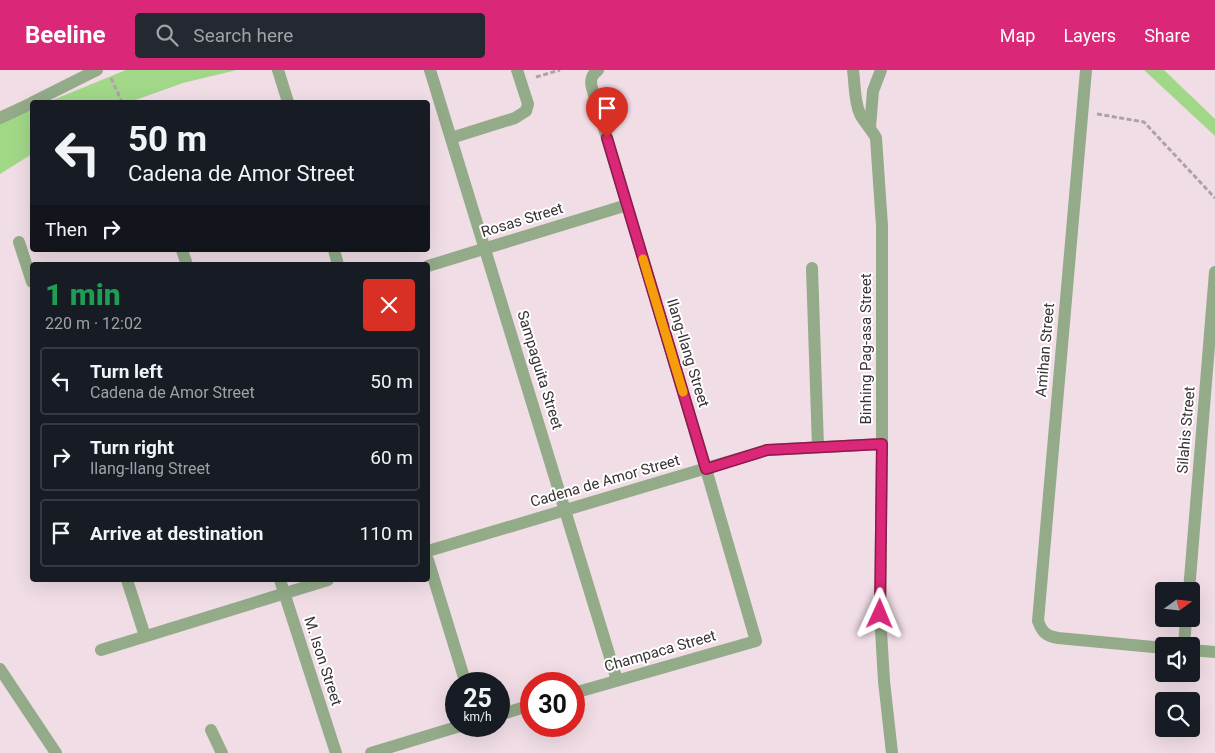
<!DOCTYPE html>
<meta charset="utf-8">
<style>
:root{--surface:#171b24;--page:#242831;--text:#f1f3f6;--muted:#9ea1a6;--line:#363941;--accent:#db2777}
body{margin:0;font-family:Roboto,sans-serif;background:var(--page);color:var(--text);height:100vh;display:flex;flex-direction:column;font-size:19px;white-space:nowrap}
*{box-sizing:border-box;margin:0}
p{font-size:16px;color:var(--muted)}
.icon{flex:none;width:28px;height:28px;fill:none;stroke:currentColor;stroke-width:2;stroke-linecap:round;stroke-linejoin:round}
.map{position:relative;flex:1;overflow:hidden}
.sheet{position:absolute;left:30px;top:192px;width:400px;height:320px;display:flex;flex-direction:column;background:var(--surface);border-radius:5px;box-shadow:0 5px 20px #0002}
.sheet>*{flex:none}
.hud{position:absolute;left:30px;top:30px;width:400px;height:152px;border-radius:5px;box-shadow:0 5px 20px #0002;background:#171b24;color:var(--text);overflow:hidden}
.needle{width:32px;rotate:75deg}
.controls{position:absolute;left:1155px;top:512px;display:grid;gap:10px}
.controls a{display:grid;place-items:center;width:45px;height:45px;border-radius:5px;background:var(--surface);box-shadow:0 5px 20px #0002;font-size:25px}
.speed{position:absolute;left:445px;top:602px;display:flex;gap:10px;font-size:25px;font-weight:700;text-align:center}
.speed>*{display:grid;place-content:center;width:65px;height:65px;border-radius:50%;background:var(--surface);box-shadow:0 5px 20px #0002;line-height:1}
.speed small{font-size:12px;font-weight:400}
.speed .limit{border:8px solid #d22;background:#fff;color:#111}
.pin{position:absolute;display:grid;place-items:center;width:42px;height:42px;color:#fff;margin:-51px -21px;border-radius:50% 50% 50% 0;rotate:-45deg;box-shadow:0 0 5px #0007}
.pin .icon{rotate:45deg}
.me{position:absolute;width:55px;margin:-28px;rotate:1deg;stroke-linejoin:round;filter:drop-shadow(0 0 4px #0008)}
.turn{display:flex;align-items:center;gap:18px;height:105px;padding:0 15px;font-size:22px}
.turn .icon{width:65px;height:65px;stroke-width:2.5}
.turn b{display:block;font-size:35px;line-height:42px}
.then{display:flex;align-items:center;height:48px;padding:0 15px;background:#0003;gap:10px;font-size:19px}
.round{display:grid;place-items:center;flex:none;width:52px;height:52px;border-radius:5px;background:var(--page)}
.summary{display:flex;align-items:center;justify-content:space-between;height:85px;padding:0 15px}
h1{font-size:30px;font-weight:800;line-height:38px;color:#1e9e55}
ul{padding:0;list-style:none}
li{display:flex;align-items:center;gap:15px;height:68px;margin:0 10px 8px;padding:0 5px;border:2px solid var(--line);border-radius:5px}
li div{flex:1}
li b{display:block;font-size:19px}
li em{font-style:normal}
header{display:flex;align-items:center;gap:30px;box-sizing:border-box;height:70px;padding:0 25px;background:var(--accent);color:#fff}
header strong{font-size:24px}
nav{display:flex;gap:28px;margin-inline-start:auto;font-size:18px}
.search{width:350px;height:45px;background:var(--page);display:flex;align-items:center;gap:12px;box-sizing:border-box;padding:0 18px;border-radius:5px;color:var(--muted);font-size:19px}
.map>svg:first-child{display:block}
.water{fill:#a1d888}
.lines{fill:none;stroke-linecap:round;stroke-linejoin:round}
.path{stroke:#b0a0a7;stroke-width:3;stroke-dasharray:5 2.5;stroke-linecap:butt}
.minor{stroke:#93ab89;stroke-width:12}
.route-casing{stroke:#8e194d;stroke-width:12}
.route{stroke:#db2777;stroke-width:9}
.slow{stroke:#f59e0b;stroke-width:9}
.labels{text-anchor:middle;stroke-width:4;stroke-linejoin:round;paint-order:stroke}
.street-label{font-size:15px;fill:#393235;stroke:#fff}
</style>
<header>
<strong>Beeline</strong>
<div class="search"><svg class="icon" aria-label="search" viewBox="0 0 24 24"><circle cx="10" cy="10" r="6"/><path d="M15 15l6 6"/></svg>Search here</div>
<nav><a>Map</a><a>Layers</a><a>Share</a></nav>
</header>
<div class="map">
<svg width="1215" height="683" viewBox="0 0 1215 683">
<rect width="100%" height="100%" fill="#f1dde6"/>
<g class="water">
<path d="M126,0H237L183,13L130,32H48Z"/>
<path d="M1144,0H1164L1215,49V66Z"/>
<path d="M32,39V84L0,104V52Z"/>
</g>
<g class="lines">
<g class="path">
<path d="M536,7L560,0"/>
<path d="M111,8L122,32"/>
<path d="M1097,44L1144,52L1215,128"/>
</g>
<g class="minor">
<path d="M278,0L288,32"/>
<path d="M430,0L617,610"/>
<path d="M853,0C855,14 854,31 860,44C863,51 872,60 876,68L882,156V374L880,544L884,611L892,683"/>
<path d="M1086,0L1038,551C1042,562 1046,566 1058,568L1164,578"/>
<path d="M33,32L97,0"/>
<path d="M0,48L32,33"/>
<path d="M870,57L873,21L881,0"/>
<path d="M451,68L515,48L526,41L528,34L517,0"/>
<path d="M19,172L32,212"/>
<path d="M182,180L187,195"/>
<path d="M334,180L338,195"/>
<path d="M428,196L627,135"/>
<path d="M812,198L818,377"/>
<path d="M428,481L767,380L882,374"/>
<path d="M428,490L466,614"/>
<path d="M127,510L145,566"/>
<path d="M280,510L336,683"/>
<path d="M1189,521L1215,202"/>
<path d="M1184,576L1186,549"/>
<path d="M101,580L328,510"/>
<path d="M1191,580L1215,582"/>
<path d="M0,599L56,683"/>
<path d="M574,623L756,571L706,399L592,18C590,10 591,5 598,0"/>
<path d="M499,645L531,635"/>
<path d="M211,660L222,683"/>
<path d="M371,683L460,656"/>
</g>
</g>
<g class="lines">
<g class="route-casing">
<path id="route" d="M607,68L706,399L767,380L882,374L880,544"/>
</g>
<use href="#route" class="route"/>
<path class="slow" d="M643,189L683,322"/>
</g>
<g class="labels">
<g class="street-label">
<text transform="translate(522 150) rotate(-17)" y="5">Rosas Street</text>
<text transform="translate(866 279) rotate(-90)" y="5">Binhing Pag-asa Street</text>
<text transform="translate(1045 280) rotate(-85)" y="5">Amihan Street</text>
<text transform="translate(688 283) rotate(73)" y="5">Ilang-Ilang Street</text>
<text transform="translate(540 300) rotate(73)" y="5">Sampaguita Street</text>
<text transform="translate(1186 360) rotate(-85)" y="5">Silahis Street</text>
<text transform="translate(605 411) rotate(-16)" y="5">Cadena de Amor Street</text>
<text transform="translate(660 581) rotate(-16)" y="5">Champaca Street</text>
<text transform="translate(323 591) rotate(72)" y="5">M. Ison Street</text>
</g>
</g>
</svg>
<div class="controls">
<a><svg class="needle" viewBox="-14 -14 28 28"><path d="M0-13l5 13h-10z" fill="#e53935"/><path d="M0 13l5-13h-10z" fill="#9ea1a6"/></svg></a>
<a><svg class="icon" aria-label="sound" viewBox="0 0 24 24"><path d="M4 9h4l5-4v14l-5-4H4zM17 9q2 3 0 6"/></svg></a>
<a><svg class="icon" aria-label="search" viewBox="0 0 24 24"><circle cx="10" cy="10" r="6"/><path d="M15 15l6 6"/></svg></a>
</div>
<div class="speed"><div>25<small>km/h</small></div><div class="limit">30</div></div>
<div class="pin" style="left:607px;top:68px;background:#d93025"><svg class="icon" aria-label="arrive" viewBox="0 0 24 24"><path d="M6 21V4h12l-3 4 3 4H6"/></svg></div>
<svg class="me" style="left:880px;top:544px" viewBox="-20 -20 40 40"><path d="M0-17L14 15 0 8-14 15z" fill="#db2777" stroke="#fff" stroke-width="4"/></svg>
<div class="hud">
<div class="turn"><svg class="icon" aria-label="left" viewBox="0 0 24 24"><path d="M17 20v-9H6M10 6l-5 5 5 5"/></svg><div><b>50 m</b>Cadena de Amor Street</div></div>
<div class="then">Then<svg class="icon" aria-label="right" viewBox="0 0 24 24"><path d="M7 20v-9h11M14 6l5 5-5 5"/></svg></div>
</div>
<section class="sheet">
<div class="summary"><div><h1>1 min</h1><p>220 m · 12:02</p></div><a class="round" style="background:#d93025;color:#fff"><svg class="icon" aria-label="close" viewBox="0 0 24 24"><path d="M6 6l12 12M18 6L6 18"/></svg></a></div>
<ul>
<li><svg class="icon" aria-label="left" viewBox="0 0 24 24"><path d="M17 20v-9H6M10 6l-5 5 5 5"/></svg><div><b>Turn left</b><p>Cadena de Amor Street</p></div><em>50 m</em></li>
<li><svg class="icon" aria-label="right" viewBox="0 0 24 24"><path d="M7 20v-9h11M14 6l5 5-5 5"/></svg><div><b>Turn right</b><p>Ilang-Ilang Street</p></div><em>60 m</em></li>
<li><svg class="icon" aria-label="arrive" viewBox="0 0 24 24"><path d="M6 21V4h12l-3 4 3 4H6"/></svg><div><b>Arrive at destination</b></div><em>110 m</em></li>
</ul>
</section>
</div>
